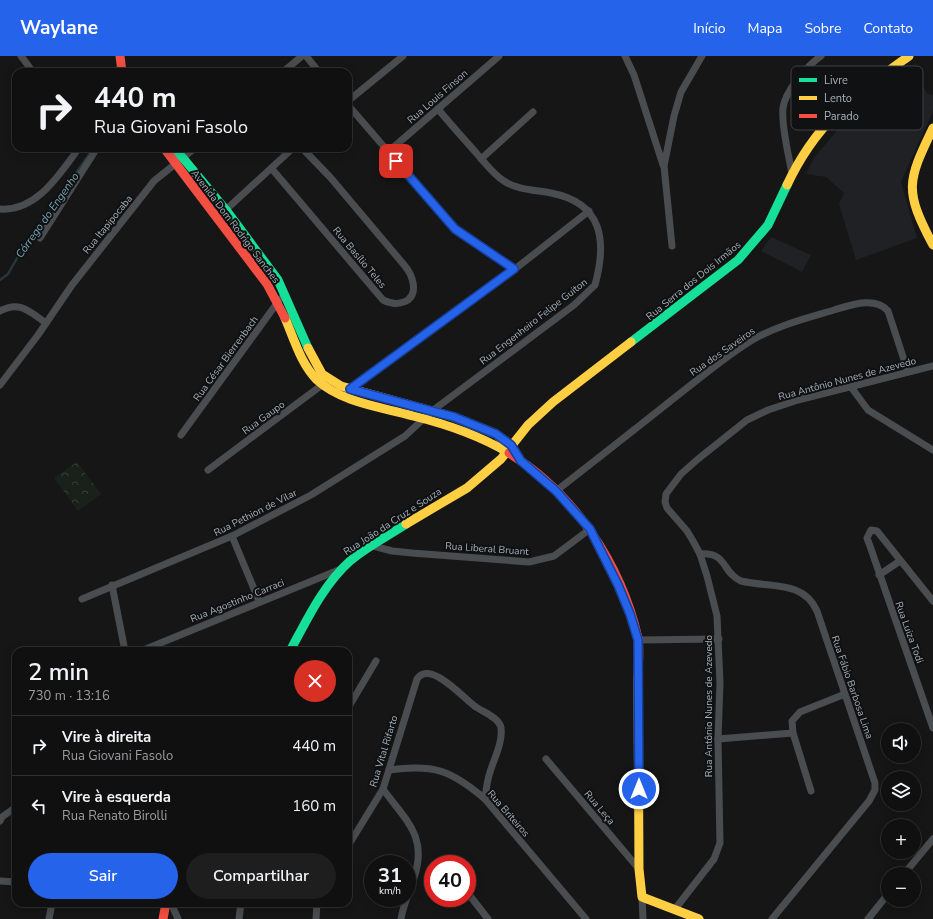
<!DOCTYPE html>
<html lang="pt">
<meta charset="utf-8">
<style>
:root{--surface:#101011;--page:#1e1e1f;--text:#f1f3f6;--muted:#9c9d9f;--line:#303031;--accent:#2563eb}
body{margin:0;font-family:"Nunito Sans",sans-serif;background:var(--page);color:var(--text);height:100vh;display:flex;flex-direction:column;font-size:15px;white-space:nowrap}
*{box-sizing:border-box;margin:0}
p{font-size:13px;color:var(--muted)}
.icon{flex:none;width:22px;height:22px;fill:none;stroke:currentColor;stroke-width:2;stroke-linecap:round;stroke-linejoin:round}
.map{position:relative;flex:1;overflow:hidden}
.side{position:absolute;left:12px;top:591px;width:340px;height:260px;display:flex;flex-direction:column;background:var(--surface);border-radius:12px;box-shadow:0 2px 10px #0003,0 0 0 1px var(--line)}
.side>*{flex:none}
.banner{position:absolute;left:12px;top:12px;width:340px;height:84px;border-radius:12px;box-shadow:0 2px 10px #0003,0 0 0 1px var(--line);background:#101011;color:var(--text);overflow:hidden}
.controls{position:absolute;left:881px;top:667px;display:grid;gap:8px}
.controls a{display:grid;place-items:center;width:40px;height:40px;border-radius:50%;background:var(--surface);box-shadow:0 2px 10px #0003,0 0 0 1px var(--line);font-size:20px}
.speed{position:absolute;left:364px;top:799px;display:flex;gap:8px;font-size:20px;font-weight:700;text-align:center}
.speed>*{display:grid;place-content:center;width:52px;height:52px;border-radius:50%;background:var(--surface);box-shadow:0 2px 10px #0003,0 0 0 1px var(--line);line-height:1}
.speed small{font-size:10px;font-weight:400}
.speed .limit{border:6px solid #d22;background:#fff;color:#111}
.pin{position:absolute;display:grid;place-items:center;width:34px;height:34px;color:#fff;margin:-17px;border-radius:8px;box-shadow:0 2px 6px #0006}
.me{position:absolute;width:44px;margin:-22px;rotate:0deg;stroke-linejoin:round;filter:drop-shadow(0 0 3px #0008)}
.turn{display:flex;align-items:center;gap:14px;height:84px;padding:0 16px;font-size:18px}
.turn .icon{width:52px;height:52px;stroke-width:2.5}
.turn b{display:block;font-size:28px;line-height:34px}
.round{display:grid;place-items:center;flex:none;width:42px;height:42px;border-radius:21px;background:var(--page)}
.head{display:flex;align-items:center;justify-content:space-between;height:68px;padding:0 16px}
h1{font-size:24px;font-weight:600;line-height:30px}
.action{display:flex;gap:8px;margin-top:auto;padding:8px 16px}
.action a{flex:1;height:46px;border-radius:24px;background:var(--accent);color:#fff;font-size:16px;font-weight:600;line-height:46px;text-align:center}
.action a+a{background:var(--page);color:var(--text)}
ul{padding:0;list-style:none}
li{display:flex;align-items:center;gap:12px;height:60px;padding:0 16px;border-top:1px solid var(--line)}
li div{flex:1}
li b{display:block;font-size:15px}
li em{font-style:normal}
header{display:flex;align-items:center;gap:24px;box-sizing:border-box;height:56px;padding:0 20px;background:var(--accent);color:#fff}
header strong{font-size:19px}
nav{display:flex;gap:22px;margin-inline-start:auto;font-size:14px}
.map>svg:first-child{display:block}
.built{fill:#202124}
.forest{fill:url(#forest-crowns)}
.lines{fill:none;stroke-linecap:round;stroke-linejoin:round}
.stream{stroke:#28353a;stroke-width:2.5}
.street{stroke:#4a4d50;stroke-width:7}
.fast{stroke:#16e098;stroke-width:9}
.slow{stroke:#ffcf43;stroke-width:9}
.jam{stroke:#f24e42;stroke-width:9}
.route-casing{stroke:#184099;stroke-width:10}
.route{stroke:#2563eb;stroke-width:7}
.labels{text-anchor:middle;stroke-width:4;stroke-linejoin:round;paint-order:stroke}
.street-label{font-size:10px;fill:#a6b0b9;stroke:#101113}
.water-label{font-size:11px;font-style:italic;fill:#7aa7b7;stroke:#101113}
.key{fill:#101113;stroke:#3d4145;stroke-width:1}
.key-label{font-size:11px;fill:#a6b0b9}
</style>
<header>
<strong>Waylane</strong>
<nav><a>Início</a><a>Mapa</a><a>Sobre</a><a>Contato</a></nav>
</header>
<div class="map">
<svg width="933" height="863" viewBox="0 0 933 863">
<defs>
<pattern id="forest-crowns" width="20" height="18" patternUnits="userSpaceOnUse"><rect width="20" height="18" fill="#1a211a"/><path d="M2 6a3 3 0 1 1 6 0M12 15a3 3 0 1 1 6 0" fill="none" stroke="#383f39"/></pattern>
</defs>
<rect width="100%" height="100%" fill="#161617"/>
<g class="built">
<path d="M912,13L927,37L933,39V55L901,126L917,182L856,204L839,148L844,137L826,121L806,118L814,102L856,52L882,28Z"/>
<path d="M771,181L811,199L802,216L761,195Z"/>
</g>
<path class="forest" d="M77,406L101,438L78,455L54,422Z"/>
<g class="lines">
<path class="stream" d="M0,224L8,218L20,197L90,97"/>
<g class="street">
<path d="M21,0L33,16"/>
<path d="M306,0L319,16"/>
<path d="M625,0L634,19L663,109"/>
<path d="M283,16L302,0"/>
<path d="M348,45L403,0"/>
<path d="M348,49L455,173L515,213"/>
<path d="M388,96L499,0"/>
<path d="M481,103L533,56"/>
<path d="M272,113L383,244C397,251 417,247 413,227C412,221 409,215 405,210L330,121L302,92"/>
<path d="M792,118C789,100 781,70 783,52C785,35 807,10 821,0"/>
<path d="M0,153C37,156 60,117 79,92"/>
<path d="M217,162L293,92"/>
<path d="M40,182L97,92"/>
<path d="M672,190L664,110L674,60L681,36L702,0"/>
<path d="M0,255C20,244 30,256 46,267"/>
<path d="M0,329L38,279L72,229L154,125L195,92"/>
<path d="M851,331L868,354L933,394"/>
<path d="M348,335L515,213L589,155"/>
<path d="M181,379L280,243"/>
<path d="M208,414L326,326"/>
<path d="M556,435C597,403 638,371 678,339C703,320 727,299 754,283C779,269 807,262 834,254C851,249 875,240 888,255L908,316"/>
<path d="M232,480L259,545"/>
<path d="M373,490L392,495L412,497L529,506L554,500L590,473"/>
<path d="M700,498C728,496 721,516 741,525C770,532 803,524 817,555L875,727V734L869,745L772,863"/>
<path d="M879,519L900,505"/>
<path d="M112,529L125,595"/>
<path d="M82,543L232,480L311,439L405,380L432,355L574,249L595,229C607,185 603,147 551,137C536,134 517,134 504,125C494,119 486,108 478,99C465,84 451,69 438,53"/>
<path d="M933,545L877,475L871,474L867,482L871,493L933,672"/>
<path d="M638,584L719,583"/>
<path d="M141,595L341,513"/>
<path d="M348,652L376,605"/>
<path d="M793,677L811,735"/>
<path d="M718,683L793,677L792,665L800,656L845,638"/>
<path d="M546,703L639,813"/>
<path d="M389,714C434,708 451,714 485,743L586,863"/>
<path d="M383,733C406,765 428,780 414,822C410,835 403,849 401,863"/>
<path d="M0,765L2,761L16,751"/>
<path d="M348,790L383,733L417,623C430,603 464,643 476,651C483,656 500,662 501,672C503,686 494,703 490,716C487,725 486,734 485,743"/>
<path d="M904,818L933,783"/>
<path d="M0,825L16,826"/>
<path d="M467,836L488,863"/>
<path d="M642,841L643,863"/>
<path d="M171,847L178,863"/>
<path d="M675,853L714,803L720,787L718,683L720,627L717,560L707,520L700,498L693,485L687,475L667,452L665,446L666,438L681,418L698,403L747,364L768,354L798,344L933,310"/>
<path d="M49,863L52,847"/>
<path d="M239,863L241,847"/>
<path d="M316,863L317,847"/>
<path d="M868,863L888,838"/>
</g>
<g class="fast">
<path d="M172,92L183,102L226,154L278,224L308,292"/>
<path d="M631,286L738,204L768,169L787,129"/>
<path d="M290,595C307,564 323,529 350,505C366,491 388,480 406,468"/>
</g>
<g class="slow">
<path d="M933,72C907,126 904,134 933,189"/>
<path d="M787,129C817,65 854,40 909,0"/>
<path d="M285,262C294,283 301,308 317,324C342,347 382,351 413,360C446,368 480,380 509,397"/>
<path d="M308,292L322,318L341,330L454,361L496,378L515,395"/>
<path d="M406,468L467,432L501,403L528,369L553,346L631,286"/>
<path d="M638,622L639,813L642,841L699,863"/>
</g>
<g class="jam">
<path d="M120,0L122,16"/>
<path d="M164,92L267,228L285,262"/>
<path d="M509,397C574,437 621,508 638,582C640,594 638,609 638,622"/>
<path d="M163,863L166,847"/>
</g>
</g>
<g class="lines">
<g class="route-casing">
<path id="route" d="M396,105L455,173L514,213L350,333L454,361L496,378L511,389L521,405L556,435L590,473L618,529L630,558L638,584L639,733"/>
</g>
<use href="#route" class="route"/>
</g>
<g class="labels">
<g class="street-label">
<text transform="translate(437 40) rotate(-41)" y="4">Rua Louis Finson</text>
<text transform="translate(107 168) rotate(-51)" y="4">Rua Itapipocaba</text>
<text transform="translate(236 170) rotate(53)" y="4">Avenida Dom Rodrigo Sanches</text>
<text transform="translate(360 201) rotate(50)" y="4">Rua Basílio Teles</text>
<text transform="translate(693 224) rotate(-39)" y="4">Rua Serra dos Dois Irmãos</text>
<text transform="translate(533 265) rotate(-38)" y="4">Rua Engenheiro Felipe Guiton</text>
<text transform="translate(722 295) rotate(-35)" y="4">Rua dos Saveiros</text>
<text transform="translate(225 302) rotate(-54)" y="4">Rua César Bierrenbach</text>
<text transform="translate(847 322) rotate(-15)" y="4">Rua Antônio Nunes de Azevedo</text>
<text transform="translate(263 361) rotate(-36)" y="4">Rua Gaupo</text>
<text transform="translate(255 456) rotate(-27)" y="4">Rua Pethion de Vilar</text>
<text transform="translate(392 465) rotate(-33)" y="4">Rua João da Cruz e Souza</text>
<text transform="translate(487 492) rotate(4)" y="4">Rua Liberal Bruant</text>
<text transform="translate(237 544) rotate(-22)" y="4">Rua Agostinho Carraci</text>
<text transform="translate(910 576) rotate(70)" y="4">Rua Luiza Todi</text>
<text transform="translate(853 631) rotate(71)" y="4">Rua Fábio Barbosa Lima</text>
<text transform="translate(708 650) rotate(-90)" y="4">Rua Antônio Nunes de Azevedo</text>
<text transform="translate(383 695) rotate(-73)" y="4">Rua Vital Rifarto</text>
<text transform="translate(600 751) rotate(50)" y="4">Rua Leça</text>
<text transform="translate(509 757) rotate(49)" y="4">Rua Briteiros</text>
</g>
<g class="water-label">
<text transform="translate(47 159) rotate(-55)" y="4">Córrego do Engenho</text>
</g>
</g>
<rect x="791" y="10" width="132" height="64" rx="6" class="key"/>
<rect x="799" y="22" width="18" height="4" fill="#16e098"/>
<rect x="799" y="40" width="18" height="4" fill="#ffcf43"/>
<rect x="799" y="58" width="18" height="4" fill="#f24e42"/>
<g class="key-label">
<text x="824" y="28">Livre</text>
<text x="824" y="46">Lento</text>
<text x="824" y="64">Parado</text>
</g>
</svg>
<div class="controls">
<a><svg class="icon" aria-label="sound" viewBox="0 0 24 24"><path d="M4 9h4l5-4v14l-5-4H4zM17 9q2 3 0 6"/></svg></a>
<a><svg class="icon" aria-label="layers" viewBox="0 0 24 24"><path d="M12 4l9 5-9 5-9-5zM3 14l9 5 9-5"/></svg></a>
<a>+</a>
<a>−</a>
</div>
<div class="speed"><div>31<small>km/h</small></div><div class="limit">40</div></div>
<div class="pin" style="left:396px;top:105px;background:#d93025"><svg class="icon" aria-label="arrive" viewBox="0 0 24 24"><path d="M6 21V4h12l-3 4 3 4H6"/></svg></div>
<svg class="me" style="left:639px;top:733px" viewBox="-20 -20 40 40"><circle r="17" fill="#2563eb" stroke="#fff" stroke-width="3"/><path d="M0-11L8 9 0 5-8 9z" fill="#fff"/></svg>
<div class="banner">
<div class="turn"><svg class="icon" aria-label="right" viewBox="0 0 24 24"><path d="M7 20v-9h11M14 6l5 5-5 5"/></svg><div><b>440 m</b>Rua Giovani Fasolo</div></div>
</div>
<section class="side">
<div class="head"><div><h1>2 min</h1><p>730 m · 13:16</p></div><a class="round" style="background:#d93025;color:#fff"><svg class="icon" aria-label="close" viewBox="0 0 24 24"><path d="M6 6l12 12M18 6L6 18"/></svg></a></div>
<ul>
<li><svg class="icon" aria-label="right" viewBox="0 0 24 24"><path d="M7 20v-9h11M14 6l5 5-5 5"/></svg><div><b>Vire à direita</b><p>Rua Giovani Fasolo</p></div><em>440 m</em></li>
<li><svg class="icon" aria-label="left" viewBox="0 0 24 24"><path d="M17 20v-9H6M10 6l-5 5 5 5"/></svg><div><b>Vire à esquerda</b><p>Rua Renato Birolli</p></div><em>160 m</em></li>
</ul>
<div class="action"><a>Sair</a><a>Compartilhar</a></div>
</section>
</div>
